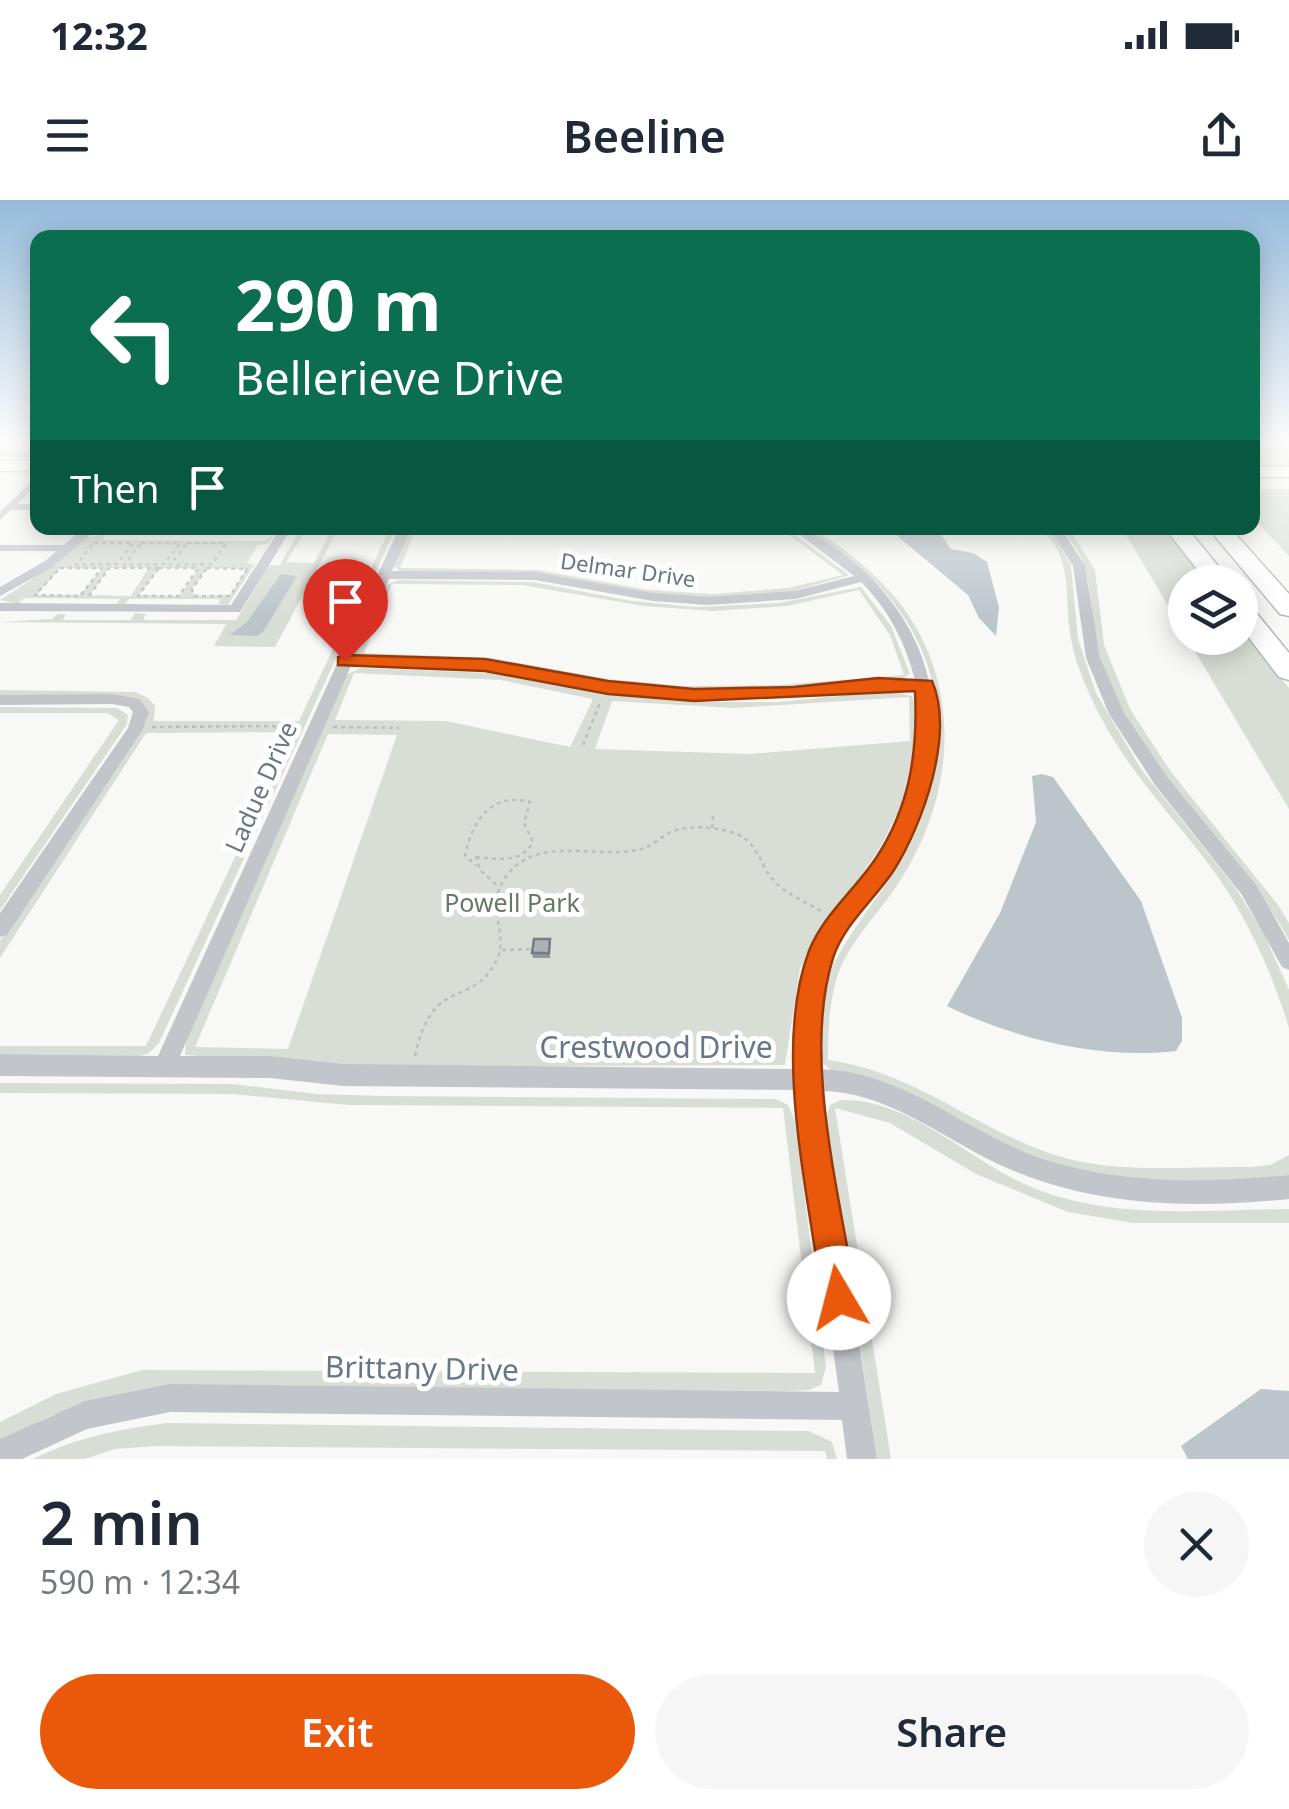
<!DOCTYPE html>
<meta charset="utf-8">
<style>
:root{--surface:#fff;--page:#f6f6f7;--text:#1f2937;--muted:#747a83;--accent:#ea580c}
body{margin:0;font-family:"Noto Sans",sans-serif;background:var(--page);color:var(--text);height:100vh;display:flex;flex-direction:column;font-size:38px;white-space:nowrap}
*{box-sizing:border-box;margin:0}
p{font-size:32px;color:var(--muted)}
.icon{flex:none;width:55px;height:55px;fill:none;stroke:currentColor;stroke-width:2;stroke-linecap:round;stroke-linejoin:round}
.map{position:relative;height:1259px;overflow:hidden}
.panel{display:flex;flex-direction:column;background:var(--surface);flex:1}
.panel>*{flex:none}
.guide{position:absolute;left:30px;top:30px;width:1230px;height:305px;border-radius:20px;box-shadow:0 5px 25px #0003;background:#0b6e4f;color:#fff;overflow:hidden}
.buttons{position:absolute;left:1168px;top:365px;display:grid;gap:20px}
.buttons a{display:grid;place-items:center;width:90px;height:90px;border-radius:50%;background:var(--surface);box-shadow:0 5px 25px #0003;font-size:50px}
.pin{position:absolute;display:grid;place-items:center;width:85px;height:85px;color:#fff;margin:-102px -42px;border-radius:50% 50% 50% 0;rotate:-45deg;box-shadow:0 0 10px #0007}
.pin .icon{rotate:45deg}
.me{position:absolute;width:110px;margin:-55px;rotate:352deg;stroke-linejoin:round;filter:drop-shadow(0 0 8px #0008)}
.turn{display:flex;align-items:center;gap:35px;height:210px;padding:0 40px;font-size:45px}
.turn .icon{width:130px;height:130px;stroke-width:2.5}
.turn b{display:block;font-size:70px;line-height:85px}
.then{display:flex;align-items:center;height:95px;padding:0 40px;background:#0003;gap:20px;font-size:38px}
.round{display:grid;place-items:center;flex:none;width:105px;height:105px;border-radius:52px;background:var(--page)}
.summary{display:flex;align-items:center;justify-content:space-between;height:170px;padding:0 40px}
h1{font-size:60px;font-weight:600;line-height:75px}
.primary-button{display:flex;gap:20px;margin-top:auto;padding:20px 40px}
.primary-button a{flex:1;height:115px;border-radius:60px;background:var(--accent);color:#fff;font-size:40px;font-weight:600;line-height:115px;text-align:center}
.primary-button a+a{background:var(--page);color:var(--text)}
.status{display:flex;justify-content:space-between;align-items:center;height:70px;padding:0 50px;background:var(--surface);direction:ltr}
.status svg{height:28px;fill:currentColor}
header{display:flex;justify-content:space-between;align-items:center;height:130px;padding:0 40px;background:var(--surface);font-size:45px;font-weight:600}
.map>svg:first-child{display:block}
.green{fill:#d8ddd5;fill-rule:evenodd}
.water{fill:#bbc5ca}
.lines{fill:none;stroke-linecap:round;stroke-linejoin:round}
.secondary-casing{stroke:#b4b9be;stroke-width:3}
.highway-casing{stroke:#b5b8bc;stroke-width:3}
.path{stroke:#bcbec1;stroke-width:2.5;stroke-dasharray:4 4;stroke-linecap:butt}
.lane{stroke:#c2c5ca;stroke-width:6}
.street{fill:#c2c5ca;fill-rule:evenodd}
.secondary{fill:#fff;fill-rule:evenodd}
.highway{fill:#fff;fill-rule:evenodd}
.wall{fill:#92989e}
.building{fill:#aab1b8;stroke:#777c81;stroke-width:2.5}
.route{fill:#ea580c;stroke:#983908;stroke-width:2.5}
.labels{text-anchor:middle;stroke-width:10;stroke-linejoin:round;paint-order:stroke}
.far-street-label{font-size:22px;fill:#687787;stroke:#fff}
.street-label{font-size:25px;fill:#687787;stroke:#fff}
.park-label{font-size:25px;fill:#667963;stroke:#fff}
.near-street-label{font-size:30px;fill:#687787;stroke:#fff}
</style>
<div class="status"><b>12:32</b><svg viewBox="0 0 49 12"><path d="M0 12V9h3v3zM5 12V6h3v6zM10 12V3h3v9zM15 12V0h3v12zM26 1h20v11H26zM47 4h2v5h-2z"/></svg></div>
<header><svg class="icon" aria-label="menu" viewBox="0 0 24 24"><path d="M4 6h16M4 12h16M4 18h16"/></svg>Beeline<svg class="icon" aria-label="share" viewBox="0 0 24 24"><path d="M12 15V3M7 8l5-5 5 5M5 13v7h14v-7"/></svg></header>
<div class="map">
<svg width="1289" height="1259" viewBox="0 0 1289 1259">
<rect width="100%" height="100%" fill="#f8f9f6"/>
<g class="green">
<path d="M1252,240H1289V268H1253Z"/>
<path d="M1253,289H1289V356L1253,318Z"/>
<path d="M285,328H307L286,362L314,363L333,328H321H339L275,447L214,446L226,424L0,422L52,419L58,414H66L63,420H131L135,413L146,414L143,420H236L269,365H280L300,330Z"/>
<path d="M390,328H396L159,843L149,853L138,856L0,854V846H146L294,532L146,533L0,758V741L143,525L146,513L137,499L0,496V490L135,492L148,498L155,506L154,521H299Z"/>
<path d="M409,328H416L400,368L538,370L648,390L713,394L788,388L843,375L780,328H785L849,375L791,392L742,398L675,397L549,376L400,372L393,365Z"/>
<path d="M803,328C830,332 876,375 894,396C966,482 956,598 896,687C877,715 853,738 840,769C829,798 828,829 828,860C915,872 972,927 1052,954C1114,975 1185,966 1250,967L1270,965L1289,955V975C1224,987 1111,988 1049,967C993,948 948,908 894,887C871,878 821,881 818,850C811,777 852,734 889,680C952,588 960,473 881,388C858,363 829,348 803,328Z"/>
<path d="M1038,328L1051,331L1071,365L1078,439L1096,493L1141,569L1235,687L1264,734L1289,790V828C1272,773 1250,724 1218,677C1175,617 1121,566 1091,497C1081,476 1073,455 1070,432C1064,395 1074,353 1038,328Z"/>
<path d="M1059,328L1070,330L1095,370L1104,445L1130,509L1171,572L1278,705L1289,723V740C1240,653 1157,589 1116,498C1110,484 1103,470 1099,455C1087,411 1098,361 1059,328Z"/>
<path d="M1122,328H1166L1208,382H1185V434Z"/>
<path d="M105,335L103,340L264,341L273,336L268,344L258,345L247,363L255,364L228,405L218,404L221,399H129L125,404H117L120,399L24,398L18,404L0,400L57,363L87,337ZM60,368L101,369V370L80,395H37ZM109,368H147L148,369L131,396L90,395ZM159,368H197L198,370L179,396L139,395ZM207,368L246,369V370L230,395L194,396L192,389Z"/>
<path d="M398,380L533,382L632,401L697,407L779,403L861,387L891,426L910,474L899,480L723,492L626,487L509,465L357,455L355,449L385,386ZM392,384L521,385L644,406L713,411L787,406L859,390L890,435L904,475L778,485L684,486L608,479L492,458L364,453Z"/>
<path d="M1240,424L1289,488V609L1187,438H1240Z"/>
<path d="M361,468L491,473L617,496L694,502H779L889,491L912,496L917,509L916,541L901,606L881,646L800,768L785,865L352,867L185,855L186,838L346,475ZM354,473L501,480L593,499L570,547L446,521L335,520ZM909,497L910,541L750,554L595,549L612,501L734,508ZM328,534L397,535L288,849L195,847Z"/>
<path d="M0,507L117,508L128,515L127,524L0,710V695L119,520L107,513H0Z"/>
<path d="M0,883L232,884L317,894L385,896L775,899L788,905L795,921L826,1167L821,1185L809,1190L787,1191L213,1187L126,1193L50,1216L0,1241V1222L56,1194L142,1170L815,1173L783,908L348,905L233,894L0,893Z"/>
<path d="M841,900C913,899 972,964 1036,989C1115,1020 1206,1010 1289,1009V1023H1133L1068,1012L976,974L890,923L835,908L891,1259H877L826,918L830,905Z"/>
<path d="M167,1223L809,1231L832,1242L837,1259H827L825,1251L155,1246L115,1249L85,1259H33C75,1238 120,1229 167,1223Z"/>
</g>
<g class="water">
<path d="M936,328L951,349L973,353L987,362L999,407L996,436L979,418L968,395L889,329Z"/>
<path d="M281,374L297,376L263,432L257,436L230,435L247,422Z"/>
<path d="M1042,574L1053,577L1141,701L1182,818V841L1176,851C1100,860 1015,839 947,806L1000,713L1036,622L1032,576Z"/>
<path d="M1261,1189L1289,1191V1259H1188L1181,1246Z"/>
</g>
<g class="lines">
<g class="secondary-casing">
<g id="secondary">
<rect x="0" y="261" width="38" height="10"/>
<rect x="1252" y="267" width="37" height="10"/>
</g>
</g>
<g class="highway-casing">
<g id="highway">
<path d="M1165,328H1187L1231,382H1207Z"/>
<path d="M1208,328H1230L1289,394V416L1280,414Z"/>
<path d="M1240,402L1249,404L1289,453V480L1279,477L1240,426Z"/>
</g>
</g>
<g class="path">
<path d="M94,343H133L117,364L76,365Z"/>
<path d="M141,343H180L164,364L124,365Z"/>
<path d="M187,343H226L212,364L170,365Z"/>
<path d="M60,368H102L80,396L35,395Z"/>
<path d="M159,368H198L179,396H138Z"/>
<path d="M207,368L247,369L230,396H194L192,389Z"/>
<path d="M89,396L109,368H161"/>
<path d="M152,527L297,526"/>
<path d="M333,527L399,528"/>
<path d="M583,545L601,500"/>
<path d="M712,628L713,616"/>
<path d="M476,656L480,670L498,686"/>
<path d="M476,657C498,659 521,664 533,642L524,623L530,602C491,592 473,620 465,655L476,666"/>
<path d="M502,750L531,749"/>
<path d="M415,856C433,774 470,809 495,763C512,734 482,708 507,675C538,635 595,659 637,650C650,648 659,638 671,632C690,624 720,627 739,635C760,645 760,668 776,683C788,695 806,702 821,711"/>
</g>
<g class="lane">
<path d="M10,307H38"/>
<path d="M0,316L37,281"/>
<path d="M0,348H70"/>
</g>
<g class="street">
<rect x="0" y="251" width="38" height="6"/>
<path d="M84,328H284L290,331L240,412L0,411V403L231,405L276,335H90L53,367L0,396V387L45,361Z"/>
<path d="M399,328H411L392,371L535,372L653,393L708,397L795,391L854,376L791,328C815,328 857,363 873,380C953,464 950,572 892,668C872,700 843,728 829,763C815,797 815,834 817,869C901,870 963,930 1037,957C1118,985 1205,983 1289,975V999C1189,1009 1088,1007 996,963C939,936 886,891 820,891L877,1259H847L842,1220L170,1212L87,1229L22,1259H0V1239L85,1201L170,1184L839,1192L797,890L343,886L270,878L0,876V854L158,856ZM389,379L535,380L653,401L708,405L795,399L861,382C889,410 905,442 915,480L695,490L618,483L472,459L355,457ZM351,466L472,468L618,492L695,500L917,490C923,556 908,617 869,672C848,702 824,729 809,762C794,796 794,833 795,869L343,864L270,856H180Z"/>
<path d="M1049,328H1061L1085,366L1100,458L1124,513L1167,577L1256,685L1289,743V770L1282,767L1242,695L1155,585L1109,514L1086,458L1073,366Z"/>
<path d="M112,494L139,499L149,512L143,529L7,735L0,737V713L128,528L133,512L129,507L112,504L0,505V495Z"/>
</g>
<use href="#secondary" class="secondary"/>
<use href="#highway" class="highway"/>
</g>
<g class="wall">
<path d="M27,240H38V244H29Z"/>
<path d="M550,739V758H533L532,753Z"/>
</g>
<path class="building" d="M534,739H550L549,753H532Z"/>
<linearGradient id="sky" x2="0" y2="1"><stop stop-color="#96bbdc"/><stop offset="0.58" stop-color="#fcfcfb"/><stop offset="1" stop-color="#fcfcfb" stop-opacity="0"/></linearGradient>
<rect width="1289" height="417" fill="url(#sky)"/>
<path class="route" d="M345,455L485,459L608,481L694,489L794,487L878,478L932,481C955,534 923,624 894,670C875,699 844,724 833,758C802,857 840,995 856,1098L851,1110L839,1115L827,1110L822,1098C809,995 772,849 809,751C823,715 855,690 876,658C910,607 918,551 915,491L694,501L608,494L485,471L338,465V457Z"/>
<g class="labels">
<g class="far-street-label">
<text transform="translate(628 370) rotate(8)" y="8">Delmar Drive</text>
</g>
<g class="street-label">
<text transform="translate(261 587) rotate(-66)" y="9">Ladue Drive</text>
</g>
<g class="park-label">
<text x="512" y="712">Powell Park</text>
</g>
<g class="near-street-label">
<text x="656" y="858">Crestwood Drive</text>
<text transform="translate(422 1169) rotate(1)" y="10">Brittany Drive</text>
</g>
</g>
</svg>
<div class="buttons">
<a><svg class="icon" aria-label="layers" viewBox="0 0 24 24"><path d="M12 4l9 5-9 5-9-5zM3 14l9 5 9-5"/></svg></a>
</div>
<div class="pin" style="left:345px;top:461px;background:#d93025"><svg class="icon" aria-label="arrive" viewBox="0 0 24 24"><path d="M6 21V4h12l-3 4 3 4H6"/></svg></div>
<svg class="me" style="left:839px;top:1098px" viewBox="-20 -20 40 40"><circle r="19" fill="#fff"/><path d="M0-13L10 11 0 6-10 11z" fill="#ea580c"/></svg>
<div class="guide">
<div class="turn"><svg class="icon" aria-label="left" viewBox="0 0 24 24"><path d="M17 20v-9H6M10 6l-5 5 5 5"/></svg><div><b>290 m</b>Bellerieve Drive</div></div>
<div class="then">Then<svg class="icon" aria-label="arrive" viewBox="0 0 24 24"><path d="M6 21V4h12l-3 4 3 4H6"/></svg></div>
</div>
</div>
<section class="panel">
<div class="summary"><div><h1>2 min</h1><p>590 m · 12:34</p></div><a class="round"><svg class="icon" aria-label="close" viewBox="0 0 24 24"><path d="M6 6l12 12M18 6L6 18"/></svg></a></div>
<div class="primary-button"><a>Exit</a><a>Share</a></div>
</section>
